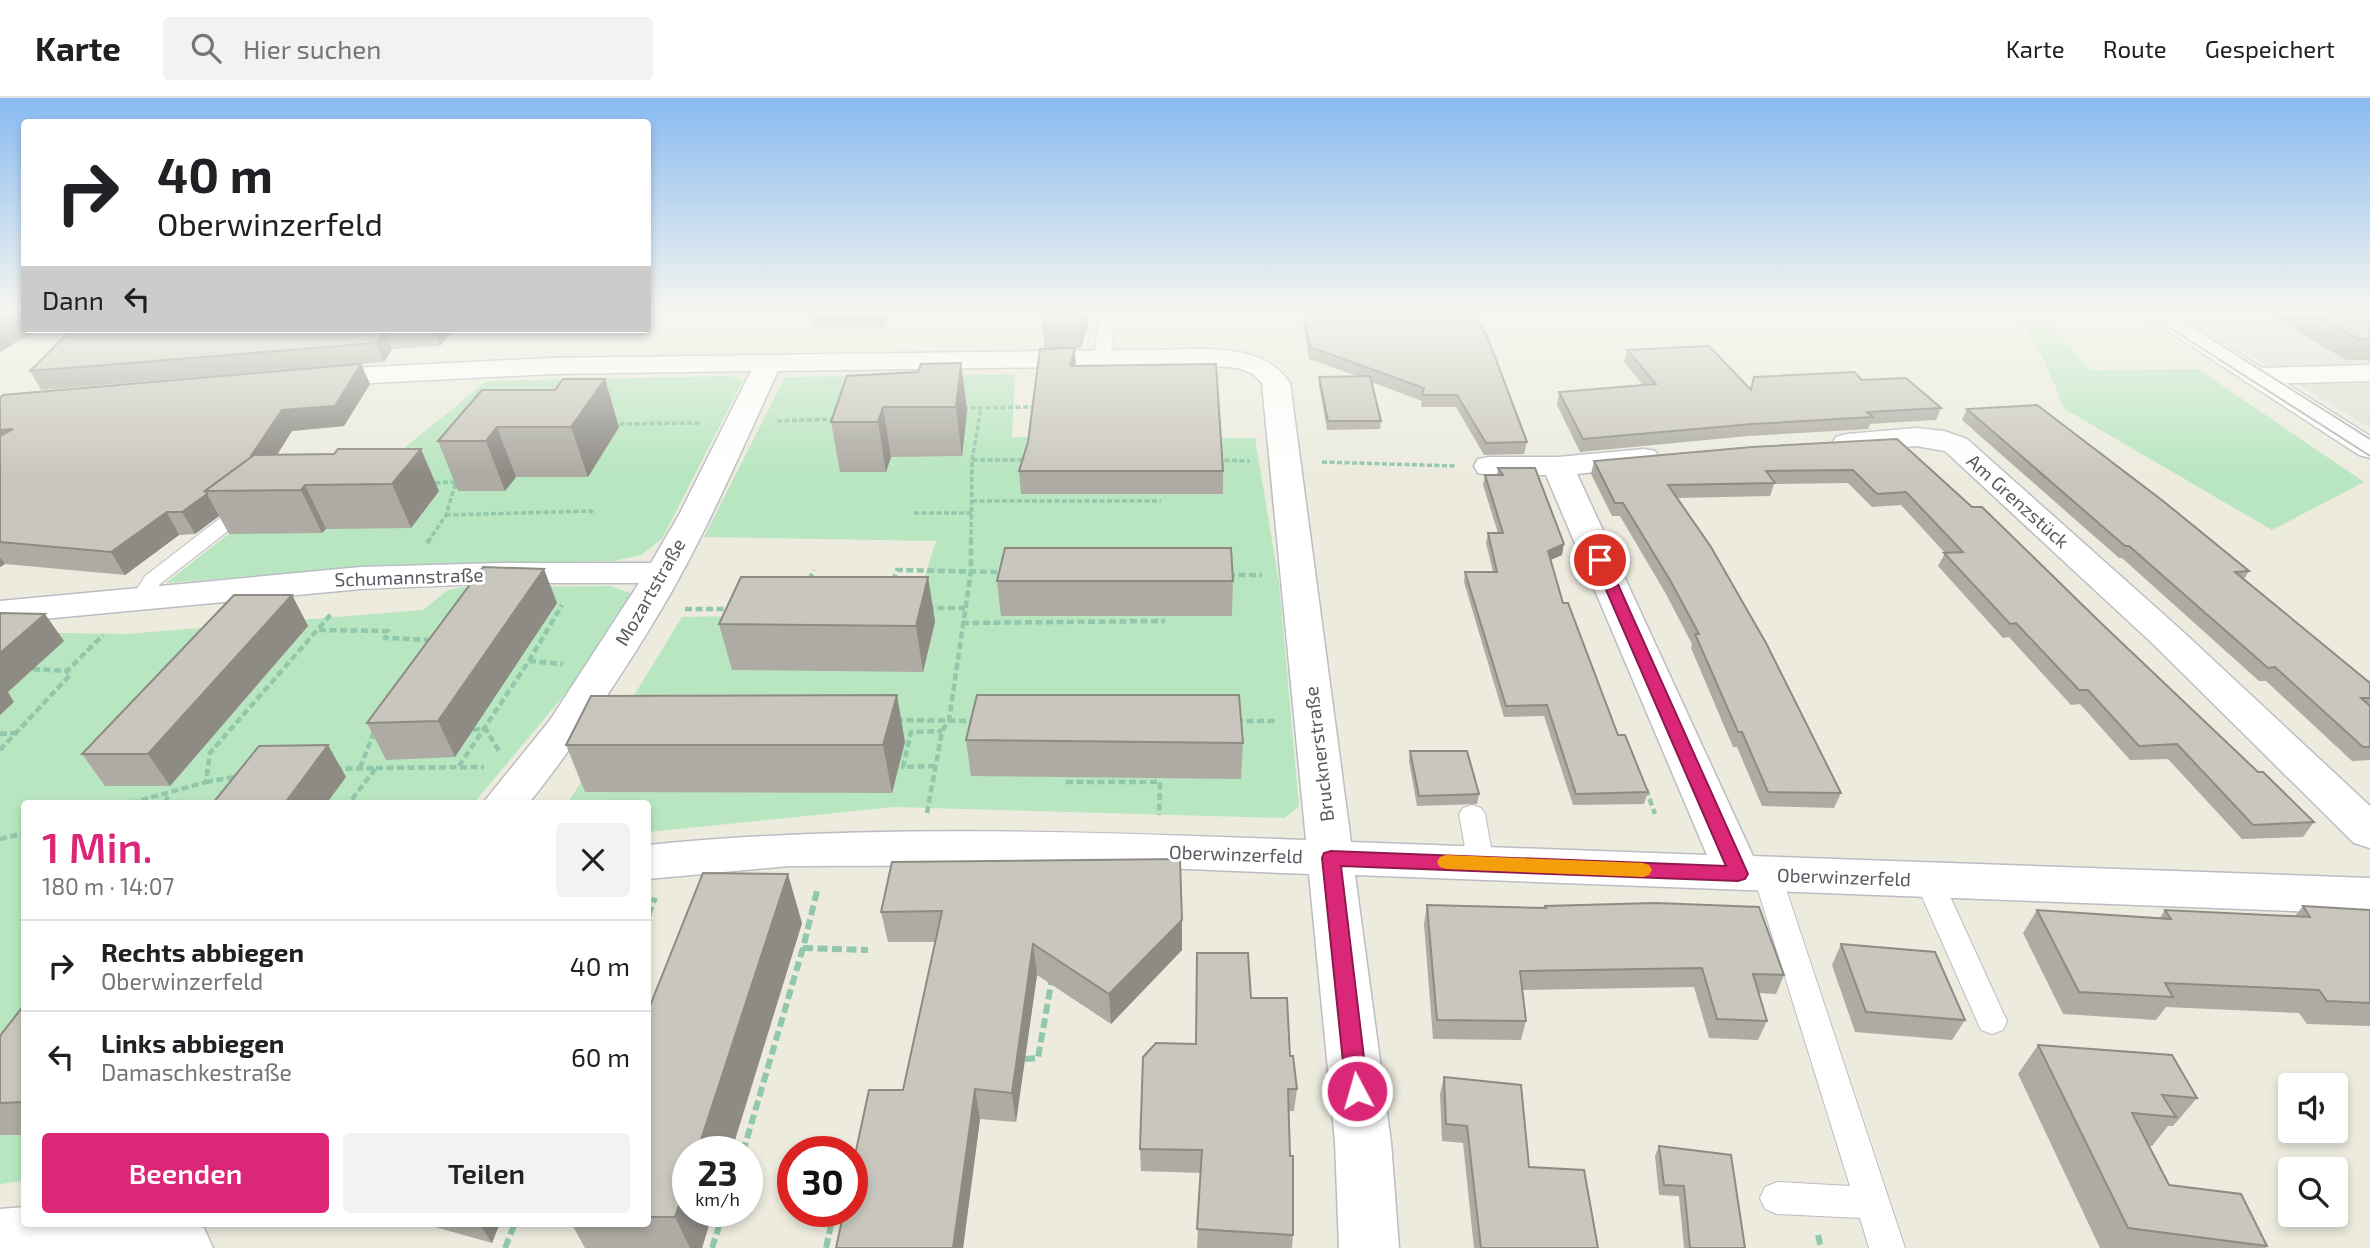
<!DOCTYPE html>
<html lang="de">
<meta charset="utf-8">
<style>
:root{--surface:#fff;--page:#f2f2f2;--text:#202124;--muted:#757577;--line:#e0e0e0;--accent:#db2777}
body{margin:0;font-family:"Exo 2",sans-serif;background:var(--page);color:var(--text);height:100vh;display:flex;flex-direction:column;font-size:26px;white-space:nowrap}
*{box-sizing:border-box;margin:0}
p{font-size:23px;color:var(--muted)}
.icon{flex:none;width:38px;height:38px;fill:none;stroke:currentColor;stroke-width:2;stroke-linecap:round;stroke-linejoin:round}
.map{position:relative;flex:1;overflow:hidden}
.sheet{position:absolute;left:21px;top:702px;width:630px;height:427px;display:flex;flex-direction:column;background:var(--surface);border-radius:7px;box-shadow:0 4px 10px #0003}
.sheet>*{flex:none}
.top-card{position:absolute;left:21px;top:21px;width:630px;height:214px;border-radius:7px;box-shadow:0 4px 10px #0003;background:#fff;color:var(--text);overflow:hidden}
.tools{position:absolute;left:2278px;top:975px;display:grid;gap:14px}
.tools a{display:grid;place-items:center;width:70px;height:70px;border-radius:7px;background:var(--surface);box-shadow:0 4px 10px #0003;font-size:35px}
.speed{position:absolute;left:672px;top:1038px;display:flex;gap:14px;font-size:35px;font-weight:700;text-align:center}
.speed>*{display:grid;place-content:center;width:91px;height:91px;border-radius:50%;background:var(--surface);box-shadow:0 4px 10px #0003;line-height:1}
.speed small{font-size:18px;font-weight:400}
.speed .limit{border:10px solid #d22;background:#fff;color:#111}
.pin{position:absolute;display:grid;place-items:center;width:60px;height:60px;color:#fff;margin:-30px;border:4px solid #fff;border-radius:50%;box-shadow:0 2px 7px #0007}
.me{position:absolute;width:77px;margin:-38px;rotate:354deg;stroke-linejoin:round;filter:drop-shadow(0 0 5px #0008)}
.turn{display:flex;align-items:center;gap:24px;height:147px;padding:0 21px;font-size:32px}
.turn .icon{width:91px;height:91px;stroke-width:2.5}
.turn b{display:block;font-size:49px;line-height:60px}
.then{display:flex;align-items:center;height:66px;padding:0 21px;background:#0003;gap:14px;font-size:26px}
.round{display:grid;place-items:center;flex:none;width:74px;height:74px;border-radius:7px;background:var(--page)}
.summary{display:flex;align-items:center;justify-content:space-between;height:119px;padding:0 21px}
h1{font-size:42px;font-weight:600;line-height:52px;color:var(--accent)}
.action{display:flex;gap:14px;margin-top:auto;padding:14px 21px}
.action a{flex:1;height:80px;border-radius:7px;background:var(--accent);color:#fff;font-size:28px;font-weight:600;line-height:80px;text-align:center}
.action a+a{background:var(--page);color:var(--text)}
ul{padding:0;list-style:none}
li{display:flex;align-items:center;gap:21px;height:91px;padding:0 21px;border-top:2px solid var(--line)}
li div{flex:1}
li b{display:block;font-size:26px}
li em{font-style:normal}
header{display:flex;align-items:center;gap:42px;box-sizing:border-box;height:98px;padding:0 35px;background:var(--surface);border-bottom:2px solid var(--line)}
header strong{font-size:33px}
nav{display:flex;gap:38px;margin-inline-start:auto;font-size:24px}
.search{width:490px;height:63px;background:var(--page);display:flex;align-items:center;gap:18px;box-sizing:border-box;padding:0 24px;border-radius:7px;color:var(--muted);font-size:26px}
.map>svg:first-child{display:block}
.industrial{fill:#dfded6}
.green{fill:#b8e6c0}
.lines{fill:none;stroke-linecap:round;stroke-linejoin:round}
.service-casing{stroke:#bbbdc4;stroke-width:2}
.minor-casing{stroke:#bbbdc4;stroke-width:3}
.tertiary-casing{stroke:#bbbdc4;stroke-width:3}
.path-far2{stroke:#91c7aa;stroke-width:3.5;stroke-dasharray:5 2.5;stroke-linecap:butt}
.path-far1{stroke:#91c7aa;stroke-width:4.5;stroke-dasharray:7 3.5;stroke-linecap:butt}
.path{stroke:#91c7aa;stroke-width:6;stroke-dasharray:10 4.5;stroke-linecap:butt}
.service{fill:#fff;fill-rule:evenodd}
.minor{fill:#fff;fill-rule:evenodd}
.tertiary{fill:#fff;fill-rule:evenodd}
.tram{stroke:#b5b6b6;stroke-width:2}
.wall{fill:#adaba3}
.shaded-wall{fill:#8d8b84}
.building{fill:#c9c7bd;stroke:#8d8b84;stroke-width:2}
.route{fill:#db2777;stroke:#8e194d;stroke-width:2}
.slow{fill:#f59e0b}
.labels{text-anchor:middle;stroke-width:6;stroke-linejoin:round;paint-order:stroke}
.street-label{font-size:19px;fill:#575a61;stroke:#fff}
</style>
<header>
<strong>Karte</strong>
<div class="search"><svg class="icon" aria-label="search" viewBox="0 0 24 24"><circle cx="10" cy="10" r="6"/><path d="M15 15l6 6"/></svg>Hier suchen</div>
<nav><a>Karte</a><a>Route</a><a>Gespeichert</a></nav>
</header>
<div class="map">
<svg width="2370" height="1150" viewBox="0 0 2370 1150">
<rect width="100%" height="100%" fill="#ecebde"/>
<path class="industrial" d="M2179,214H2370V330L2248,256Z"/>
<g class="green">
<path d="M2013,214H2040L2090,272L2198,271L2364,384L2272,432L2063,310C2052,276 2035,242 2013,214Z"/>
<path d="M1015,276L1012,339L1255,340L1279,485L1299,708L1284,720L894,709L648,734V705H568L682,519L913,515L936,443L704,439L785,279Z"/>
<path d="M729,278L743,282L662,441L641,457L614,463L397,467L166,485L310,372L383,367L487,283Z"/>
<path d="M610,488L636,497L575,584L474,705H24V1083L0,1086V534L126,536L423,512L448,492L462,489Z"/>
</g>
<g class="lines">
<g class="service-casing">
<g id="service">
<path d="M1100,214H1116L1110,261L1102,266L1094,261Z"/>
<path d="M248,402L255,404L258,408L255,412L160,486L149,504H135L131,500L145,478L241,404Z"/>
<path d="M1472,707L1481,710L1485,716L1494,766L1490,773L1481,776L1472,773L1468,766L1459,716L1463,710Z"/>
<path d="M1767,766L1777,769L1781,776L1905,1150H1869L1860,1120L1777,1116L1765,1111L1760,1100L1765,1089L1777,1084L1850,1088L1753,776L1757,769Z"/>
<path d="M1929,773L1939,776L1943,783L2007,923L2003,932L1992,936L1981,932L1977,923L1915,783L1919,776Z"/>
</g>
</g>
<g class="minor-casing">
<g id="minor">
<path d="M1203,251C1237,252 1269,255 1290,285L1351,744L1707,757L1546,377H1489L1478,375L1474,368L1478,361L1489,359H1558L1644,351L1655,353L1659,360L1655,367L1577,376L1753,758L2370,780V816L1355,777L1391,1044L1399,1150H1339L1335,1044L1309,776L1091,767L789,768L648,781V747C866,725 1087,734 1306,742L1262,285L1253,276L1239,270L1203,267L778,273C741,353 706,436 661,512C621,579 577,644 529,705H483L550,622L639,485H502L361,491L0,525V503L361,469L502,465H651L680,415L751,273L551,276L312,288L302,286L298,280L302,274L312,272L551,260Z"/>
<path d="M2370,267V283L2256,286L2246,284L2242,278L2246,272L2256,270Z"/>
<path d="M1916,330L1944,333L1967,341L2179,530L2370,708V750L2354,745L2153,546L1945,353L1916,348L1847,354L1836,351L1832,345L1836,339L1847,336Z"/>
<path d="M24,1109V1125H193L204,1130L213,1150H0V1111Z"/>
</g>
</g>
<g class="tertiary-casing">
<path id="tertiary" d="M2143,214H2173L2370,338V360L2359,357L2147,219Z"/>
</g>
<g class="path-far2">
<path d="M963,310L1036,309"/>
<path d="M777,323L835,321"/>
<path d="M612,326L702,325"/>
<path d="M972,362L981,310"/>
<path d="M1217,362L1250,363"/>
<path d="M1322,364L1456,368"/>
<path d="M972,403H1161"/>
<path d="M914,415H972"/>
<path d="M446,417L591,413L595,417"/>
<path d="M428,444L446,417L456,384L432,385"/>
<path d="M971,444L972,362H1026"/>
</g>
<g class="path-far1">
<path d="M427,445L429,442"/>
<path d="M1228,477H1262"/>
<path d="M809,482L814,472"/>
<path d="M893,483L897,472L1003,474"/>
<path d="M927,510H965"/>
<path d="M685,511H729"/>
<path d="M962,525L1165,523"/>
<path d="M319,532L388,533L385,540L432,542"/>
<path d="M529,563L563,566"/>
<path d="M33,571L67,573"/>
<path d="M896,622L975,623"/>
<path d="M1236,623H1276"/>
<path d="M473,632L485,630L499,653"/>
<path d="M0,636L15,635"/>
<path d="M0,652L70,577L67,573L103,537"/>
<path d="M459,668L529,563L562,507"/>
<path d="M935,668L903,669L911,634L942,633"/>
<path d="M360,670L375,632"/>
<path d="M376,670L484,669"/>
<path d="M335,671L376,670L349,705"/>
<path d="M206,684L240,678"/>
<path d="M1066,684H1160L1159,717"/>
<path d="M1646,691L1655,716"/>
<path d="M131,705L206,684L210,655L332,515"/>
<path d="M166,705L168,695"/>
<path d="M927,715L942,633L949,622L971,473V442"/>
<path d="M0,741L24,735"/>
</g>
<g class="path">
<path d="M648,818L655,800"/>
<path d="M803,850L868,852"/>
<path d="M1025,961L1038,960L1052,880"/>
<path d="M743,1054L803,850L818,789"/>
<path d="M1818,1137L1821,1150"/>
<path d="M505,1150L515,1125"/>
<path d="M712,1150L724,1113"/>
<path d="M826,1150L834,1113"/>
</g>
<use href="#service" class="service"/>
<use href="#minor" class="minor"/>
<use href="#tertiary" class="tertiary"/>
<g class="tram">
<path d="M2145,214L2370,358"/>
<path d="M2169,214L2370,341"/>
</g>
</g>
<g class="wall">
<path d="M812,214H894L888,215L882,230L813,229L811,216Z"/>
<path d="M1045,214H1089L1081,250L1044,251L1043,228Z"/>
<path d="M1301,214H1365L1367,219L1527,344L1524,356L1484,357L1456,309H1421L1422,303L1371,284L1381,323L1380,331L1327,332L1319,287V279L1357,278L1309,261Z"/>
<path d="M2265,214H2370V264L2366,262H2346Z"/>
<path d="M72,231H455L440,248L392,251L384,264L41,292L30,273Z"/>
<path d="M1075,250V268L1223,373V396H1021L1019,373Z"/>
<path d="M1627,252L1750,291L1754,279L1862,282L1941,310L1936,322L1870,326L1868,331L1748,338L1580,354L1557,307L1559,294L1644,288L1624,264Z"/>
<path d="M961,265L967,313L962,358L891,359L886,374H840L831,324L918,274Z"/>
<path d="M361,266L370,286L344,328L292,333L277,357L439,393L411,430L326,431L322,435L229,436L219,418L195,436L179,437L125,477L5,466L0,469V300Z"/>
<path d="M482,292L619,329L588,379H516L505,393H458L438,343Z"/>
<path d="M1967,311L2249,473L2244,481L2370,585V662L2352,663L2266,583H2259L2122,460H2119L1962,322Z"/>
<path d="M1897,341L2103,527L2258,674L2314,724L2303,739L2242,741L2168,661L2130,662L2080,606L2071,607L2009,539L2003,540L1938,468L1945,455L1901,407L1872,409L1848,385L1774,386L1770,398L1677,400L1841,695L1834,710L1762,708L1737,649H1733L1691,550L1692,546L1666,496L1620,418H1612L1591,376L1594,363Z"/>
<path d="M1498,370L1562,457L1550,462L1563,505L1618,637L1648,694L1644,706L1573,707L1544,618L1504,619L1464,484L1465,474H1493L1486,445L1488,435H1498L1483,387L1485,377H1497Z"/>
<path d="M928,479L935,524L923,574L732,572L719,526Z"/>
<path d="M997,483H1233L1232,518H1001Z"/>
<path d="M292,497L308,528L170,688H105L82,656Z"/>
<path d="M557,505L455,659L386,662L367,625Z"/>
<path d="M966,642L1243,645L1241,681L971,678Z"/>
<path d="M905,644L892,695L585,694L566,647Z"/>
<path d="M1410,653L1479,696L1477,706L1417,708L1409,663Z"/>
<path d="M892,764L1182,852L1111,926L1037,877L1016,1024L980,1021L963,1150H836L903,992L935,844H888L881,814Z"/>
<path d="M1427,807L1545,810V808L1784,877L1776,896L1759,895L1767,923L1758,942L1709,940L1694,889L1522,892L1526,923L1521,942L1433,941L1424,826Z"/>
<path d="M2303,808L2370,812V928L2307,926L2299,915L2166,909L2156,922L2063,916L2023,835L2037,812L2160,820L2165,812L2295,818Z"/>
<path d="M802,825L702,1150H585L571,1125H648V913Z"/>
<path d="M1841,846L1965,922L1952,942L1855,934L1832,867Z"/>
<path d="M1251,900L1297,991L1294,1013H1288L1293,1137L1292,1150H1197L1201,1075L1141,1073L1140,1051L1196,946Z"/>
<path d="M24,907V1037H0V938Z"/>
<path d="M2038,947L2197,1000L2173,1028H2168L2152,1048H2149L2169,1087L2267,1148L2265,1150H2100L2018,976Z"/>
<path d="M1444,979L1529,1069L1598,1150H1474L1463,1045L1442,1043L1440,996Z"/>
<path d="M1659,1048L1745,1150H1684L1679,1098L1659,1097L1655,1058Z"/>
<path d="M421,1125H500L492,1145Z"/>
</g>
<g class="shaded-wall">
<path d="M16,214H24V231H39L0,254V223Z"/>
<path d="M881,214L888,215L882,230L880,217Z"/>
<path d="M1083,214H1089L1090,217L1081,250L1080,227Z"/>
<path d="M433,231H455L440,248Z"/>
<path d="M384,232L392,251L384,264L376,245Z"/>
<path d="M1075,250L1076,272L1070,268Z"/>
<path d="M961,265L967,313L962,358L956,309Z"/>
<path d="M361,266L370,286L344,328L292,333L255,391L212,393L282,312Z"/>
<path d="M605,281L619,329L588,379L571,329Z"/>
<path d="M883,309L891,359L886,374L878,324Z"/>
<path d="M497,329L516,379L505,393L486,343Z"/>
<path d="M13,331L0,354V332Z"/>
<path d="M421,351L439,393L411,430L392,386Z"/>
<path d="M305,387L326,431L322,435L301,392Z"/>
<path d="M207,396L219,418L195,436L182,414Z"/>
<path d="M167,414L179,437L125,477L111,454Z"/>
<path d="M1564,446L1562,457L1546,464L1548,453Z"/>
<path d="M0,459L5,466L0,469Z"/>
<path d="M544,471L557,505L455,659L438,623Z"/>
<path d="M928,479L935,524L923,574L916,528Z"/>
<path d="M292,497L308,528L170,688L148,656Z"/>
<path d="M45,516L64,543L8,594L14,604L0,617V555Z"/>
<path d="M897,597L905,644L892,695L883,647Z"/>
<path d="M328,647L346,679L327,705H285Z"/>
<path d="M788,776L802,825L731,1054H697Z"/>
<path d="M1182,822V852L1111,926L1109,896Z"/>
<path d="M1033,846L1037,877L1016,1024L1012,995Z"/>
<path d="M975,991L980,1021L963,1150H953Z"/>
<path d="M688,1080V1113H713L702,1150H690L675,1119Z"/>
<path d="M479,1125H500L492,1145L479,1126Z"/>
</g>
<g class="building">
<path d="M0,214H16L0,223Z"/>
<path d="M812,214H881L880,217L811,216Z"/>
<path d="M1045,214H1083L1080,227L1043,228Z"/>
<path d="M1303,214H1365L1367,219L1392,214H1469L1476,219L1487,238L1527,344L1486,345L1457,297H1422L1424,290L1310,249Z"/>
<path d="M2311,214H2368L2370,215V241H2359Z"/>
<path d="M72,231H408L384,232L376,245L30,273Z"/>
<path d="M1709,248L1751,292L1754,279L1854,274L1862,282L1906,280L1941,310L1867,314L1873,319L1752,326L1583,341L1559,294L1656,286L1627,252Z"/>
<path d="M1075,250L1070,268L1216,266L1223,373H1019L1028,344L1040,251Z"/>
<path d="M961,265L956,309H883L878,324H831L847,278L918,274L921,266Z"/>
<path d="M361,266L335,308L282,312L249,361L205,393L207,396L182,414H167L111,454L0,444V338L13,331L0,332V300L3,297Z"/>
<path d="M1370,278L1381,323H1328L1319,279Z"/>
<path d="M563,281H605L571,329H497L486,343H438L482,292H555Z"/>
<path d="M2037,307L2163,403L2249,473L2235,474L2370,585V600H2361L2370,608V649H2363L2275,569L2268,570L2129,448H2125L1967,311Z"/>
<path d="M1897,341L1972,409H1982L2103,527L2258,674H2263L2314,724L2253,727L2177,646L2139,648L2088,592H2079L2016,525L2010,526L1944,455L1963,454L1906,394L1877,396L1853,372L1766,373L1775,385L1668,387L1711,449L1766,545L1841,695L1768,694L1742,634H1738L1695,536H1699L1670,482L1623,405H1615L1594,363L1752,349Z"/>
<path d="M338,351H421L392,386L305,387L301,392L205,393L254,357L334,356Z"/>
<path d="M1498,370H1535L1564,446L1548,453L1563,505H1568L1618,637H1625L1648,694L1576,696L1547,607L1506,608L1465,474H1497L1488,435H1503L1485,377H1503Z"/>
<path d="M1005,450H1231L1233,483H997Z"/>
<path d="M483,469L544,471L438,623L367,625Z"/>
<path d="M741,479H928L916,528L719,526Z"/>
<path d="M234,497H292L148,656H82Z"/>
<path d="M0,515L45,516L0,555Z"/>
<path d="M897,597L883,647H566L591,598Z"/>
<path d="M977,597H1239L1243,645L966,642Z"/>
<path d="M328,647L285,705H213L259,648Z"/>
<path d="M1410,653H1467L1479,696L1419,698Z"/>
<path d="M1180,761L1182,822L1109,896L1033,846L1012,995L975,991L953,1150H836L844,1113H852V1071L869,992H903L942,813L881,814L892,764Z"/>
<path d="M703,775L788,776L697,1054H688V1080L675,1119H648V913Z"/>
<path d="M1656,805L1759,809L1784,877L1753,876L1767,923L1717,921L1702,870L1520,873L1526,923L1437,922L1427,807L1546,810L1545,808Z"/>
<path d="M2303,808L2370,812V905L2327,903L2319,892L2165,885L2173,899L2079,894L2037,812L2171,821L2165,812L2310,819Z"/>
<path d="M1841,846L1935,854L1965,922L1866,914Z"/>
<path d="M1197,855H1248L1251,900H1287L1290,958H1293L1297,991H1288L1290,1058H1293V1137L1197,1131L1202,1052L1140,1051L1143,959L1156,945L1196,946Z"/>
<path d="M24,907V1004L0,1005V938Z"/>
<path d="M2038,947L2172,957L2197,1000L2162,997L2176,1019L2132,1015L2169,1087L2241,1096L2267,1148L2128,1130Z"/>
<path d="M1444,979L1521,987L1529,1069L1584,1072L1598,1150H1481L1467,1028L1446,1026Z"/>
<path d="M1659,1048L1731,1057L1745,1150H1690L1684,1088L1664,1087Z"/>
</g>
<linearGradient id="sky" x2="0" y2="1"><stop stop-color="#89baf1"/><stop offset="0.57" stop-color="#f6f6f0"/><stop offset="1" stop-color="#f6f6f0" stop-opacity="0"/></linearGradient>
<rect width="2370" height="375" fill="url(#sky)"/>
<path class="route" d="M1600,458L1607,462L1748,776L1745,781L1738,783L1341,768L1368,993L1365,999L1357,1002L1349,999L1346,993L1322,760L1324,755L1331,753L1726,768L1593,462Z"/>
<path class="slow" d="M1446,757L1643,765L1649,767L1652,772L1649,777L1643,779L1446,771L1440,769L1437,764L1440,759Z"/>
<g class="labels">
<g class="street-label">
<text transform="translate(2018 403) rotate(42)" y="7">Am Grenzstück</text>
<text transform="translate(409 479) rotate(-2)" y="7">Schumannstraße</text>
<text transform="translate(650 494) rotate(-60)" y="7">Mozartstraße</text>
<text transform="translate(1319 656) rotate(-97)" y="7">Brucknerstraße</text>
<text transform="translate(1236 756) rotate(2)" y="7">Oberwinzerfeld</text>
<text transform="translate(1844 779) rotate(2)" y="7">Oberwinzerfeld</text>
</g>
</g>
</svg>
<div class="tools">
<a><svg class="icon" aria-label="sound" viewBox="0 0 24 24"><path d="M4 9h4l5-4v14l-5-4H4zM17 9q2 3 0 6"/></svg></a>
<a><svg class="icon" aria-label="search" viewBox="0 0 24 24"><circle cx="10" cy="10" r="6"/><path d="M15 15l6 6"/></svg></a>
</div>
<div class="speed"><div>23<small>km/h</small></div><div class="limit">30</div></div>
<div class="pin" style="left:1600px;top:462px;background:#d93025"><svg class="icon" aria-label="arrive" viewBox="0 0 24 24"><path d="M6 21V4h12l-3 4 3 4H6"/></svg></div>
<svg class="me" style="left:1357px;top:993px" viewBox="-20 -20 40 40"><circle r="17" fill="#db2777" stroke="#fff" stroke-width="3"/><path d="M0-11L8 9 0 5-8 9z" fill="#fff"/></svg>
<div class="top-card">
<div class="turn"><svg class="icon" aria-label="right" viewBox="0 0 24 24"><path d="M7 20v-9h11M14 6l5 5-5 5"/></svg><div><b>40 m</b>Oberwinzerfeld</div></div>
<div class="then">Dann<svg class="icon" aria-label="left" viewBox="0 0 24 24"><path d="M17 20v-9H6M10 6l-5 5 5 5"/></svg></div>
</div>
<section class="sheet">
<div class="summary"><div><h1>1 Min.</h1><p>180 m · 14:07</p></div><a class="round"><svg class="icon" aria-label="close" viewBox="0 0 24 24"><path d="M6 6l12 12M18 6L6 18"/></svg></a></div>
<ul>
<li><svg class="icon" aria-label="right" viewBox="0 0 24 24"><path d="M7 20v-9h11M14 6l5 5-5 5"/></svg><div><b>Rechts abbiegen</b><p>Oberwinzerfeld</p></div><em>40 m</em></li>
<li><svg class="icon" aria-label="left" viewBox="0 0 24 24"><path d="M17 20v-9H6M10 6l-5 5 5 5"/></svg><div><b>Links abbiegen</b><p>Damaschkestraße</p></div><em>60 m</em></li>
</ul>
<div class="action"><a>Beenden</a><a>Teilen</a></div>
</section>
</div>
